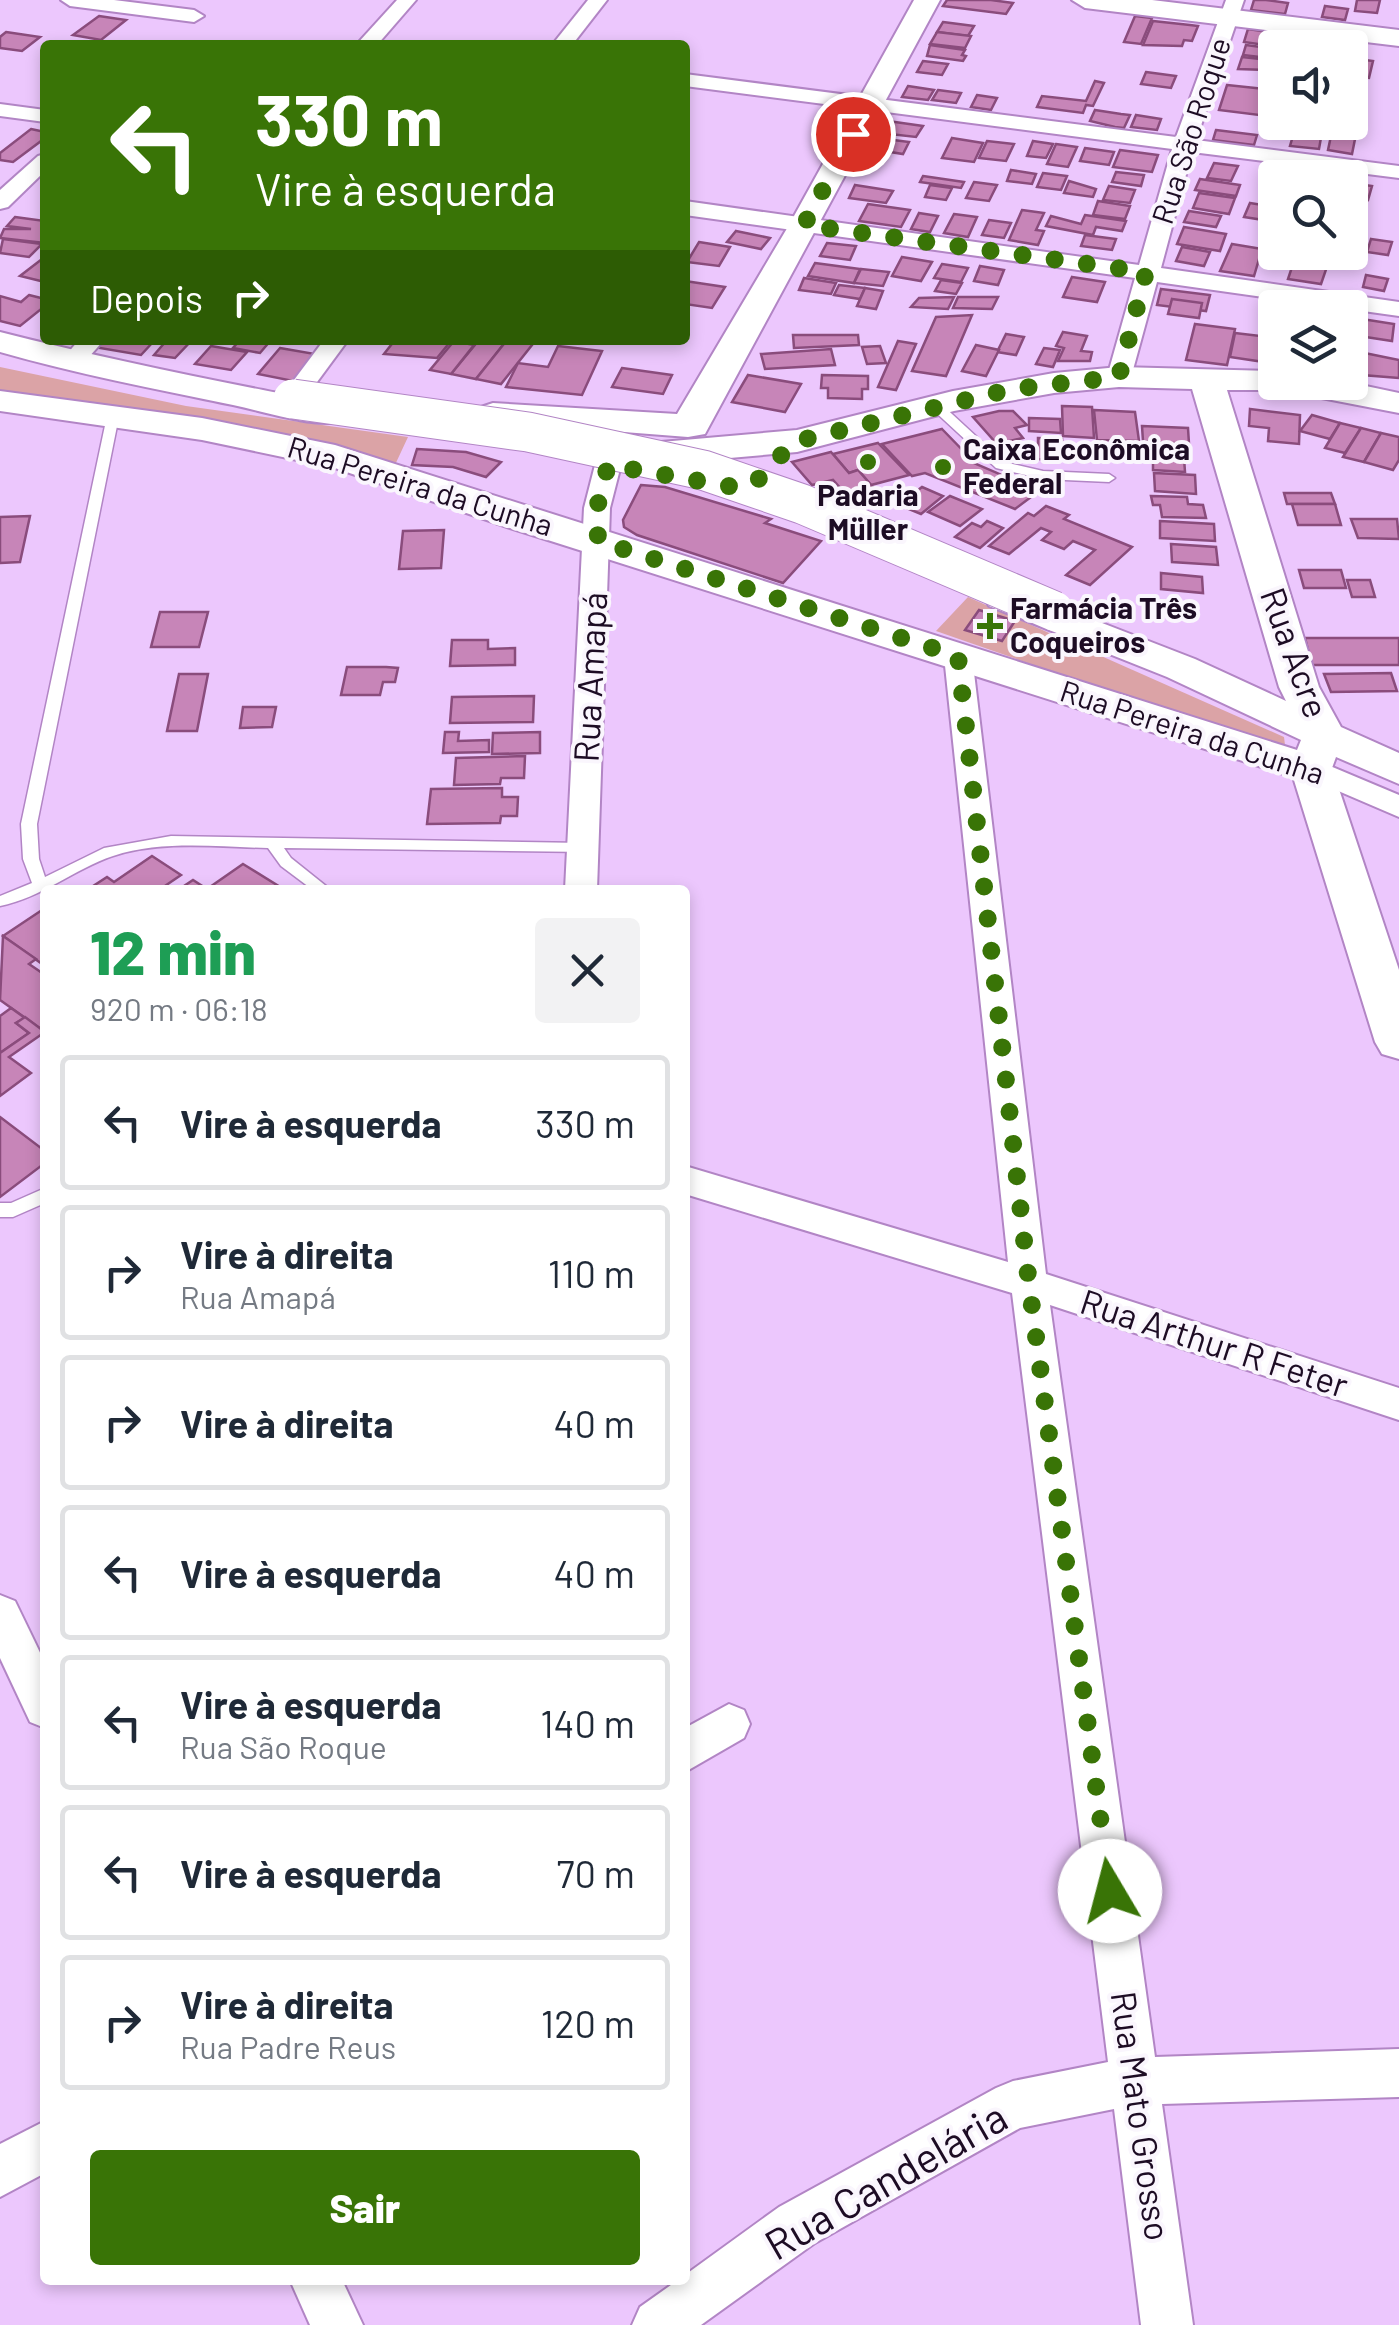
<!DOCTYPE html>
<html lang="pt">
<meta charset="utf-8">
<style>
:root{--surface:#fff;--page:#f2f2f3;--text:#1f2937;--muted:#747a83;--line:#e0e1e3;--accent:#397406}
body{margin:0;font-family:Barlow,sans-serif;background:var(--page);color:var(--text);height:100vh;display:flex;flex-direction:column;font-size:38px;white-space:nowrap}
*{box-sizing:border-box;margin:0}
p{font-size:32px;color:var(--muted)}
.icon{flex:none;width:55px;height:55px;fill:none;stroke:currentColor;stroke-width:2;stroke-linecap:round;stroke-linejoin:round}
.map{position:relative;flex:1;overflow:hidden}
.details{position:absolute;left:40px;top:885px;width:650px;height:1400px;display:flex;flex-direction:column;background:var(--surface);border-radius:10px;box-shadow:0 5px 15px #0003}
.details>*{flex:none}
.top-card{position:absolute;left:40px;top:40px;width:650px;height:305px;border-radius:10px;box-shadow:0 5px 15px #0003;background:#397406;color:#fff;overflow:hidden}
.fabs{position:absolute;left:1258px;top:30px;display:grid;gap:20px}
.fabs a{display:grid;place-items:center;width:110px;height:110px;border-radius:10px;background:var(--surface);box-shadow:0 5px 15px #0003;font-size:50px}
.pin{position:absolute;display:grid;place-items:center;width:85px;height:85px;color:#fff;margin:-42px;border:5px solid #fff;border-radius:50%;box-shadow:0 2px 10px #0007}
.me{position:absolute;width:110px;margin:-55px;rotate:352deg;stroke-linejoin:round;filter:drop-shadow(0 0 8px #0008)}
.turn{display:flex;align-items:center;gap:35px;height:210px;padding:0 50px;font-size:45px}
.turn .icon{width:130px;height:130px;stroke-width:2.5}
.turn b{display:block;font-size:70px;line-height:85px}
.then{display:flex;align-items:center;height:95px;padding:0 50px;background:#0003;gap:20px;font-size:38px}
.round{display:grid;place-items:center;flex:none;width:105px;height:105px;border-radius:10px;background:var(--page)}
.summary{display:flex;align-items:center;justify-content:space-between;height:170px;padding:0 50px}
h1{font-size:60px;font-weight:800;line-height:75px;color:#1e9e55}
.cta{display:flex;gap:20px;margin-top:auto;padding:20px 50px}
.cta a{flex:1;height:115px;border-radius:10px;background:var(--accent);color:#fff;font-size:40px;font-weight:800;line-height:115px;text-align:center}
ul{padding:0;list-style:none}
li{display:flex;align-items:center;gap:30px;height:135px;margin:0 20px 15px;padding:0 30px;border:5px solid var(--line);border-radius:10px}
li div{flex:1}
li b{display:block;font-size:38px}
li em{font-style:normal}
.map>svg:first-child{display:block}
.green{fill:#dba3a6}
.building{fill:#c785b8;stroke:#8a4c7c;stroke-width:2.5}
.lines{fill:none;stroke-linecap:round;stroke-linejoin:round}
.lane-casing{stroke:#b285c5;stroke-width:3}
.street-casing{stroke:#b285c5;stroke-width:4}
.secondary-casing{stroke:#b285c5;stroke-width:4}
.lane{fill:#fff;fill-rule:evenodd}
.street{fill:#fff;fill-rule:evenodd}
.secondary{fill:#fff;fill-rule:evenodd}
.secondary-bridge-casing{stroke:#b285c5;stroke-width:41;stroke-linecap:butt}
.secondary-bridge{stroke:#fff;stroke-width:39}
.route{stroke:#397406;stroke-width:18;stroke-dasharray:0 32.4}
.poi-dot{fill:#397406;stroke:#faf6fd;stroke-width:4}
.labels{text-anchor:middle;stroke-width:8;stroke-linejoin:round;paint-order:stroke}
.far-street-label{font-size:30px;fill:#1d0c24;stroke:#faf6fd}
.far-poi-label{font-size:30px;font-weight:bold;fill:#1d0c24;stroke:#faf6fd;text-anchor:start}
.street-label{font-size:35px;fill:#1d0c24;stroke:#faf6fd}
.near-street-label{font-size:42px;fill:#1d0c24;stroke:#faf6fd}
</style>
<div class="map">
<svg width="1399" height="2325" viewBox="0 0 1399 2325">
<rect width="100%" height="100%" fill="#ecc7fd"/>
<g class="green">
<path d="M0,367L186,406L408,437L394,467L0,393Z"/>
<path d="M968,597L1284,737L1286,753L936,631Z"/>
</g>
<g class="building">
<path d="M947,0H991L1013,3L1006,14L943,6Z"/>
<path d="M1254,0H1266L1288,3L1285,14L1251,10Z"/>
<path d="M1357,0H1380L1377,13L1355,11Z"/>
<path d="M1325,6L1348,9L1345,20L1322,17Z"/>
<path d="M99,16L126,20L101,40L73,35Z"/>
<path d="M1135,16L1152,18L1141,44L1124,42Z"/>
<path d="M1153,21L1190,25L1198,26L1192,41L1184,40L1182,46L1143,45Z"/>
<path d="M943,22L974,26L968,36L937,32Z"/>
<path d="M1248,29L1276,33L1272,46L1244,42Z"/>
<path d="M6,32L40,37L22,51L0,48V37Z"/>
<path d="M937,32L971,36L965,48L930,44Z"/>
<path d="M1288,35L1311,38L1309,48H1285Z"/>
<path d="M930,45L965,50L962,55L966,56L963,61L927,56Z"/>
<path d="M1246,45L1275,49V59L1243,55Z"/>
<path d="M1242,57L1270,60L1267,70L1238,69Z"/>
<path d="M1350,58L1373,61L1369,78L1350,76Z"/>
<path d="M923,61L948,64L942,75L917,72Z"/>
<path d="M1146,72L1176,76L1171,88L1141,84Z"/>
<path d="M1095,81L1104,83L1093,106L1086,105L1083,113L1037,107L1042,96L1086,101Z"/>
<path d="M1227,85L1275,90L1267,116L1219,110Z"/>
<path d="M908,86L934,90L928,100L902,97Z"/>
<path d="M938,90L961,93L956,103L932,100Z"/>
<path d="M977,95L997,98L991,110L971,107Z"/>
<path d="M1095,110L1121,114L1130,115L1124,128L1115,127L1090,121Z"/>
<path d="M1136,115L1161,119L1157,130L1131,127Z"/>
<path d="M888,121L923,126L916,137L881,133Z"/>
<path d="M31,129L45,132V138L13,162L0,160V153Z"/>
<path d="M1295,129L1322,132L1319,149L1290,146Z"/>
<path d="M1216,130L1257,135L1254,145L1213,140Z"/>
<path d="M1331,136L1355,139L1352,154L1328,150Z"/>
<path d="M878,138L909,142L903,154L872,149Z"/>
<path d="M952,138L983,143L974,162L942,158Z"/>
<path d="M987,141L1014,144L1006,161L979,158Z"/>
<path d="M1033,141L1053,144L1046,158L1027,156Z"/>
<path d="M1056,144L1077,147L1068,167L1047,164Z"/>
<path d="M1085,148L1114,152L1109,165L1080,161Z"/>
<path d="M1120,150L1158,155L1152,172L1113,167Z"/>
<path d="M1214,163L1238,166L1231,181L1207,178Z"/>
<path d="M1011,170L1036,174L1032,184L1007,181Z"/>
<path d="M1116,172L1144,175L1141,186L1112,182Z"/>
<path d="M1043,173L1067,176L1061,190L1037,187Z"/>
<path d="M923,176L964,182L961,188L920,182Z"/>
<path d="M1200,179L1240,185L1236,196L1195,190Z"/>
<path d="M1069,181L1096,189L1093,197L1064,193Z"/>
<path d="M974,182L997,185L989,201L966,198Z"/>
<path d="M1351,183L1372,186L1368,200L1350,197Z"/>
<path d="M855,185L893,191L886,203L849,198Z"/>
<path d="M930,185L952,188L946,200L925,197Z"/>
<path d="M1109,186L1135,190L1130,203L1103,200Z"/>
<path d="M1199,193L1235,198L1229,214L1193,208Z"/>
<path d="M1098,201L1130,206L1125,219L1093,215Z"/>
<path d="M1250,203L1275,207L1270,221L1244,217Z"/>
<path d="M868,204L910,210L901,227L859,221Z"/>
<path d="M1022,210L1044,213L1036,230L1044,231L1038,245L1009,240Z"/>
<path d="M1189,211L1221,216L1216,227L1184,222Z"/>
<path d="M919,213L938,216L930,232L911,229Z"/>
<path d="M954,214L977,217L968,237L944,233Z"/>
<path d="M1085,215L1126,221L1122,231L1096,227L1093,235L1046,226L1051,216L1081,224Z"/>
<path d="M15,217L45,221V243L0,238L4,229H31L7,226Z"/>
<path d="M989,220L1011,223L1004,238L982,235Z"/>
<path d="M1184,227L1226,234L1220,251L1177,244Z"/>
<path d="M736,231L770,238L761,249L727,242Z"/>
<path d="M1085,235L1116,239L1112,250L1081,246Z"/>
<path d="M1272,235L1275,252H1293L1291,260L1265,256Z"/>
<path d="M3,239L42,244L29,257L0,253Z"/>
<path d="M1371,239L1392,242L1388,255L1367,252Z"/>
<path d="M699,242L730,247L719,266L687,262Z"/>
<path d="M827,243L856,246L850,260L820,256Z"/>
<path d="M1232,244L1262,249L1254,276L1220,271Z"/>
<path d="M1182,247L1210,252L1204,266L1176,261Z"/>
<path d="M1297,252H1332L1321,284L1288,279Z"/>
<path d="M902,257L932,262L921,281L892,276Z"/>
<path d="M42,259L45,282L20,276Z"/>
<path d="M815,263L860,269L854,283L808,276Z"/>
<path d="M942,264L968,268L961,282L934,278Z"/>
<path d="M980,266L1004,270L998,285L974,281Z"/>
<path d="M861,269L889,272L883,286L854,283Z"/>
<path d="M1366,275L1388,279L1384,291L1363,287Z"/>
<path d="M1072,277L1105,282L1097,302L1063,297Z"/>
<path d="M804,278L836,283L831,294L799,290Z"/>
<path d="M941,280L962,283L956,294L935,291Z"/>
<path d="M685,281L725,287L712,308L685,304Z"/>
<path d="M839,285L865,288L860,299L834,295Z"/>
<path d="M865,288L883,291L876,309L857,306Z"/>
<path d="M1161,289L1210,295L1206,311L1157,305Z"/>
<path d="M29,295L45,299V306L20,326L0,321V296L21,302Z"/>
<path d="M954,297L948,309L911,307L919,298Z"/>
<path d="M958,297H998L992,309L953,308Z"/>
<path d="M1172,299L1202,303L1199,318L1168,314Z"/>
<path d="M972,315L946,376L912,371L936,317Z"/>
<path d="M1362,319L1394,324L1392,341L1359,336Z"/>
<path d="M1195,324L1235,329L1227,365L1186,360Z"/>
<path d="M1063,332L1087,336L1081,351L1092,352L1090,361H1058L1064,348L1056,346Z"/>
<path d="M1235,333L1269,337L1264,362L1230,357Z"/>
<path d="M1006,334L1024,337L1016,355L997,352Z"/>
<path d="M793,335H858L859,345L794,348Z"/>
<path d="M101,340H139L153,342L141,355L94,347Z"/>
<path d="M167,340H192L175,358L154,355Z"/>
<path d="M240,340H271L260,353L233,348Z"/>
<path d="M395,340H464L451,341L437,358L384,354Z"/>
<path d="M479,340H507L476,379L451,374Z"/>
<path d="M507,340H536L501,384L476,379Z"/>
<path d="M454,341L474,345L451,374L430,370Z"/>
<path d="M898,341L916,344L896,390L878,387Z"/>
<path d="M976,345L999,350L986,376L962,371Z"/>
<path d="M211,346L247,352L231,370L195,364Z"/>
<path d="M558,346L602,351L582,395L506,387L518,363L548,367Z"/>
<path d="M880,346L886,363L867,364L862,347Z"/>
<path d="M280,348L315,354L293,381L258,374Z"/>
<path d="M1044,348L1060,350L1053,367L1036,364Z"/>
<path d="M831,349L835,365L765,369L761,354Z"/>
<path d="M1350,350L1399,360V378L1350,374Z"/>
<path d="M622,368L672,375L663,394L612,387Z"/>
<path d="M748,375L801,384L785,412L732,402Z"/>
<path d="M822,375L868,376V389H862V399L828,398V388H821Z"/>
<path d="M1062,406L1092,407L1094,438L1063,436Z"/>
<path d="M1250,409L1300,415L1299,444L1268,441L1269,428L1249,426Z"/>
<path d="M1094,410L1135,412L1139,441L1097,440Z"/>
<path d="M999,411H1013L1027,425L1015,428L1023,438L997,444L973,417Z"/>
<path d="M1312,415L1340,423L1330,439L1300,431Z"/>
<path d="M1029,418L1060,419L1061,433L1029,431Z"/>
<path d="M1340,423L1361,428L1345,453L1325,448Z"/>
<path d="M1142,426L1188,428L1189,444L1143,441Z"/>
<path d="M1361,428L1381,433L1364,462L1343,457Z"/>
<path d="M942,429L972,460L969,461L1039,491L1015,509L925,473L912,476L882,444Z"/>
<path d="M1381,433L1399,437V460L1393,470L1364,462Z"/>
<path d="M1038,438L1062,439L1063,460L1038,459Z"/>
<path d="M878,443L909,475L871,485L858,470L849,473L833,454Z"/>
<path d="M417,449L466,452L501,462L486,477L453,467L412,465Z"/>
<path d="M831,452L849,473L858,470L878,493L851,500L833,480L812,485L792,462Z"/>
<path d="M1153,456L1184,458L1185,472L1153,470Z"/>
<path d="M1154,473L1195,475L1196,494L1155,491Z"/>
<path d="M641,485L665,487L771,519L765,523L821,541L783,583L637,535L624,527L623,520Z"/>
<path d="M922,487L943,496L921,514L899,505Z"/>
<path d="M1284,493H1331L1335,504H1287Z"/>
<path d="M950,496L982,509L960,526L928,512Z"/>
<path d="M1151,496L1187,497L1188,504L1203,505L1206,518L1162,517L1160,505H1153Z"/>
<path d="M1292,504H1335L1341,525H1298Z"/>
<path d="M1046,506L1069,515L1064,519L1132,547L1090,585L1066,575L1095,550L1073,541L1064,549L1042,540L1051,532L1041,528L1009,554L989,546L1028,513L1034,516Z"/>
<path d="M30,516L20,562L0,563V517Z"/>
<path d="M1351,519H1397L1399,539L1358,538Z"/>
<path d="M987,521L1003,528L980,548L955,537L972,523L981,527Z"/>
<path d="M1160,521L1214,524L1215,541L1160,538Z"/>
<path d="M444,530L441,568L399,569L403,531Z"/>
<path d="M1171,544L1216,547L1218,565L1172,562Z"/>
<path d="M1299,570H1341L1346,588H1304Z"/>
<path d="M1161,573L1202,577L1203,593L1161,589Z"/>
<path d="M1347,580H1370L1375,597H1352Z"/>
<path d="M979,610L1015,621L1002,641L965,630Z"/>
<path d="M160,612H208L199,647H151Z"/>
<path d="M1305,638H1399V665H1312Z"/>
<path d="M452,640H488V649L515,648V665L450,666Z"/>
<path d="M347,667H386L398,668L395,682H383L380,695H341Z"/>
<path d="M1391,673L1397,691L1331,692L1324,674Z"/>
<path d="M179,674H208L197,731H167Z"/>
<path d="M534,696L533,722L450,723L452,697Z"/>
<path d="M243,707H276L272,727L240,728Z"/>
<path d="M445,732H459L458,741L489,740V752L443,753Z"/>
<path d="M540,732V753L492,754L493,733Z"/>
<path d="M525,756L524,778H501L500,784L454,785L456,758Z"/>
<path d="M502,788V797H518L517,816H501L500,823L427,824L431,789Z"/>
<path d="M152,856L181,875L159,890H87L107,877L114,882Z"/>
<path d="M243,864L285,890H178L193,880L207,889Z"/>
<path d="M45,908V966L3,936Z"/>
<path d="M3,936L36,959L29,964L45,975V1032L0,1000Z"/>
<path d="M11,1008L25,1018L16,1023L29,1033L0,1053V1016Z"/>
<path d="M25,1017L45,1032L9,1057L31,1073L0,1096V1053L29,1033L16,1023Z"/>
<path d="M0,1117L45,1151V1163L0,1197Z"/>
</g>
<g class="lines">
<g class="lane-casing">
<g id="lane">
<path d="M931,402H939L1004,462L1043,471L1109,474L1115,478L1109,482L1043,479L996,468L931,408Z"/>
<path d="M113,412L119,416L37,824L39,859L45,877L104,848L171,836L583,843L588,844L591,848L588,852L284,848L291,858L331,890H313L281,866L268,848C217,847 162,840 113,856C74,869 41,898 0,906V896L32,883L23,859L21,824L107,416Z"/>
<path d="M45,1188V1203L13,1217H0V1203H11Z"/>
</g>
</g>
<g class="street-casing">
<g id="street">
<path d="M61,0H114L194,10L204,16L194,22L70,6Z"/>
<path d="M397,0H416L377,45H356Z"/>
<path d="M588,0H607L572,45H552Z"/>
<path d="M1226,0H1244L1196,140L1399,166V178L1192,152L1161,268L1399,302V316L1157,282L1131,377L1119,384L1107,377L1135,278L685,215V201L1139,265L1172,149L685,86V74L1176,137Z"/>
<path d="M0,104L45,110V122L0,116Z"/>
<path d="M45,154V171L8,207L0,209V190L38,156Z"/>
<path d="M79,340H104L80,367H64L60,362Z"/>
<path d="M324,340H348L306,397H288L285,392Z"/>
<path d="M608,457L621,465L610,508L597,890H565L584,508L595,465Z"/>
<path d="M958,647L968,650L972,656L1046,1274L1399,1388V1420L1050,1305L1155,2057L1399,2049V2097L1162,2104L1193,2325H1141L1114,2109L1020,2128L815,2243L701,2325H632L640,2307L678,2280H685V2275L779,2207L996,2088L1013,2081L1108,2062L1012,1293L685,1194V1166L1008,1262L944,656L948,650Z"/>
<path d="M1311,758L1399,795V817L1301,775L1296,768L1301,761Z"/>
<path d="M0,1595L15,1601L45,1663V1728L30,1722L0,1658Z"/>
<path d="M729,1704L744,1710L750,1724L744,1738L685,1772V1728Z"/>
<path d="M45,2121V2173L0,2197V2144Z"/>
<path d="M290,2280H342L363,2325H310Z"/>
</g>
</g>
<g class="secondary-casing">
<g id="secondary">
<path d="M914,0H940L705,434L688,437L481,421L475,414L481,407L493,403L677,414L789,225Z"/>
<path d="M1072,0H1152L1399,30V46L1085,8Z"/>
<path d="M0,332C87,354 175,373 263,390C293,397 325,398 354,406L360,413L354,420C318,430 270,413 233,405C155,389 77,374 0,352Z"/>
<path d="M1119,367L1275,371V382H1347L1399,393V413L1280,390H1227L1319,687L1341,727L1399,753V784L1336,757L1332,768L1399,970V1059L1382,1054L1375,1042L1293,777L510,528L335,468L202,440L0,411V391L202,418L335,445L1297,750L1301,740L1167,677L989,606L984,598L989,590L1003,586L1017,590L1195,659L1286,701L1279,687L1192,389L1119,387L1054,393L954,411L797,452L638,466L625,463L620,455L625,447L638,444L797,430L953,391L1054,373Z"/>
</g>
</g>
<use href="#lane" class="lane"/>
<use href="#street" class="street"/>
<use href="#secondary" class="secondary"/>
<g class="secondary-bridge-casing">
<path id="secondary-bridge" d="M293,399L528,432L703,470L802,504L1054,611"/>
</g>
<use href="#secondary-bridge" class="secondary-bridge"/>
</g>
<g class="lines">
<path class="route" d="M853,134L804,225L1146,272L1119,377L1012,389L797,441C776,455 765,483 740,488L608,465L597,508L598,541L958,656L1029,1284L1110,1891"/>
</g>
<g class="poi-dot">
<circle cx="868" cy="462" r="10"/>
<circle cx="943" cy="467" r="10"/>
<path d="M985 611h10v10h10v10h-10v10h-10v-10h-10v-10h10z"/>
</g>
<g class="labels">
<g class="far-street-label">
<text transform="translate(1192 131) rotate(-72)" y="10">Rua São Roque</text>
<text transform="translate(420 487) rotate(17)" y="10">Rua Pereira da Cunha</text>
<text transform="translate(1192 733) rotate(18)" y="10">Rua Pereira da Cunha</text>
</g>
<g class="far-poi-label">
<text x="963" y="460">Caixa Econômica<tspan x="963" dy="34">Federal</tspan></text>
<text x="868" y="506" text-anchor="middle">Padaria<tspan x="868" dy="34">Müller</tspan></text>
<text x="1010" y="619">Farmácia Três<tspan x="1010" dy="34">Coqueiros</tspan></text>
</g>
<g class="street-label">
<text transform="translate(1294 653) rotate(70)" y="12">Rua Acre</text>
<text transform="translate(591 677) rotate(-87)" y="12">Rua Amapá</text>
<text transform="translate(1214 1344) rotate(18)" y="12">Rua Arthur R Feter</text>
<text transform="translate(1140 2116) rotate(82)" y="12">Rua Mato Grosso</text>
</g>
<g class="near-street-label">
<text transform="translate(886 2181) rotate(-30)" y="15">Rua Candelária</text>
</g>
</g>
</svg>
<div class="fabs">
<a><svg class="icon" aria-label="sound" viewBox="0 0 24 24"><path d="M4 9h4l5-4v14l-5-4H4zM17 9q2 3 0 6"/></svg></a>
<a><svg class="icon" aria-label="search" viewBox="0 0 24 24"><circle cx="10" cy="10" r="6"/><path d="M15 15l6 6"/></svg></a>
<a><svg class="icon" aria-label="layers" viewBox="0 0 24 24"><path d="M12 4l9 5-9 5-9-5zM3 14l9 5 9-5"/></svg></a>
</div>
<div class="pin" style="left:853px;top:134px;background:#d93025"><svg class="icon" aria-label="arrive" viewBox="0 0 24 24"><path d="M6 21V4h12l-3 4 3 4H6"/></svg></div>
<svg class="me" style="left:1110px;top:1891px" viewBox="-20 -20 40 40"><circle r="19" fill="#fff"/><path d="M0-13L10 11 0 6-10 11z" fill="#397406"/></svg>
<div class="top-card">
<div class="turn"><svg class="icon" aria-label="left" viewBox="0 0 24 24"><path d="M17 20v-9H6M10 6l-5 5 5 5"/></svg><div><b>330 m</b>Vire à esquerda</div></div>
<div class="then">Depois<svg class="icon" aria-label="right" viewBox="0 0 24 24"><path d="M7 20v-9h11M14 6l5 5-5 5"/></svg></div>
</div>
<section class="details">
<div class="summary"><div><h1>12 min</h1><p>920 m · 06:18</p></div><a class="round"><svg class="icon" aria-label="close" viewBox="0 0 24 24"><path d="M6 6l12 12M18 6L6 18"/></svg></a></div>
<ul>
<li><svg class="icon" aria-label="left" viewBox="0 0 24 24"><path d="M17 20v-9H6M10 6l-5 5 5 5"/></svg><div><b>Vire à esquerda</b></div><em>330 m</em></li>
<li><svg class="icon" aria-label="right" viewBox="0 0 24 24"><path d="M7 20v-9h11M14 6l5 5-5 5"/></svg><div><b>Vire à direita</b><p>Rua Amapá</p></div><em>110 m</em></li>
<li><svg class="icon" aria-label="right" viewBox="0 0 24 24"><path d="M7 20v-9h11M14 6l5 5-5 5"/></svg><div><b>Vire à direita</b></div><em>40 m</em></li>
<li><svg class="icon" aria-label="left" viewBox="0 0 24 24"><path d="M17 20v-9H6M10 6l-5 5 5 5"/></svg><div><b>Vire à esquerda</b></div><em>40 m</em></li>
<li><svg class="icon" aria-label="left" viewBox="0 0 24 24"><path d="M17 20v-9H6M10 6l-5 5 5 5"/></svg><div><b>Vire à esquerda</b><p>Rua São Roque</p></div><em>140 m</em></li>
<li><svg class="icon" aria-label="left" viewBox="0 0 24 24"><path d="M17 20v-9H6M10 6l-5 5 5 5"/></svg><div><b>Vire à esquerda</b></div><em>70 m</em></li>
<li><svg class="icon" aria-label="right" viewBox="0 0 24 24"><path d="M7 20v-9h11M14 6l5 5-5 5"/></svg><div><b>Vire à direita</b><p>Rua Padre Reus</p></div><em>120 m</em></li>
</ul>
<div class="cta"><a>Sair</a></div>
</section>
</div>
